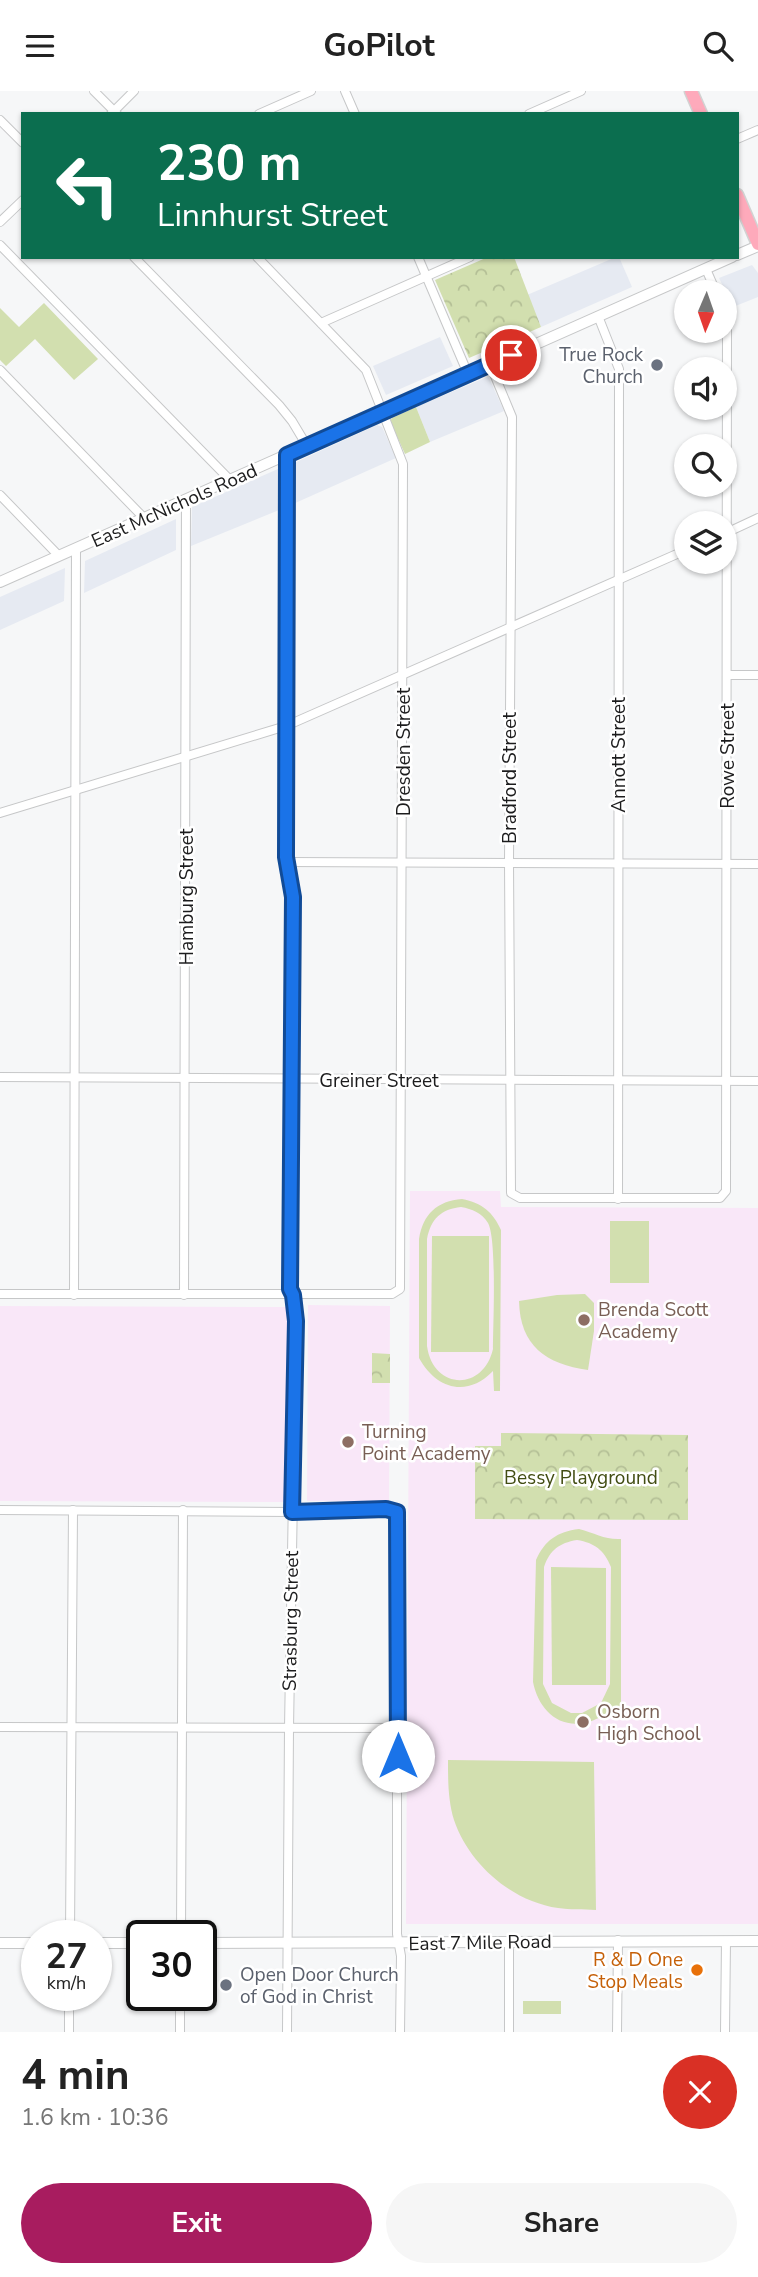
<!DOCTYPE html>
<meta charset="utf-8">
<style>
:root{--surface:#fff;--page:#f6f6f6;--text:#222;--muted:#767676;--accent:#a81c5f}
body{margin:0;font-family:"Nunito Sans",sans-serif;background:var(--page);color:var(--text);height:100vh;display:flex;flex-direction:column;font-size:26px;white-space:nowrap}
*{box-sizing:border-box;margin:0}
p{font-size:23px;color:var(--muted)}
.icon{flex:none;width:38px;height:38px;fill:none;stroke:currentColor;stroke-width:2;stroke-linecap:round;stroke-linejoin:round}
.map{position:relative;height:1941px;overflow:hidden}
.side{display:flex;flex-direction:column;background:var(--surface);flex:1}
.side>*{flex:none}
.top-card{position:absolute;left:21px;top:21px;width:718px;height:147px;border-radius:0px;box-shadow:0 2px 5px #0004;background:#0b6e4f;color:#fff;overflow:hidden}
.needle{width:46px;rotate:182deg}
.fabs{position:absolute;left:674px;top:189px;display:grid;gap:14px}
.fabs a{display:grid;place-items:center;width:63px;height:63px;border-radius:50%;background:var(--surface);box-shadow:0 2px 5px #0004;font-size:35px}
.speed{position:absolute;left:21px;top:1829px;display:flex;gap:14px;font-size:35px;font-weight:700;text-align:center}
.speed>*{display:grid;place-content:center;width:91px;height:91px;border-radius:50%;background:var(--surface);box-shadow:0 2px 5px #0004;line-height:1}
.speed small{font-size:18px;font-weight:400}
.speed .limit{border:4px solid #111;border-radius:10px;background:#fff;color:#111}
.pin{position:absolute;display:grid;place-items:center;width:60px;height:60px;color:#fff;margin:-30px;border:4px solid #fff;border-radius:50%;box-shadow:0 2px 7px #0007}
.me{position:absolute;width:77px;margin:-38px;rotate:0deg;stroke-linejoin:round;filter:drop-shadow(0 0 5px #0008)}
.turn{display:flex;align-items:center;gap:24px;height:147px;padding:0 21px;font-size:32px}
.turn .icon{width:91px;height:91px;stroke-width:2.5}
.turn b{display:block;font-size:49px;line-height:60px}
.round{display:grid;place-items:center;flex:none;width:74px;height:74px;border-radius:37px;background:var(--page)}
.summary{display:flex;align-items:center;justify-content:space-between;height:119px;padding:0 21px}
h1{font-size:42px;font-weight:700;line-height:52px}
.cta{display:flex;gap:14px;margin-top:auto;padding:14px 21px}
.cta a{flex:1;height:80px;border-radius:42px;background:var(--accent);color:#fff;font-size:28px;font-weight:700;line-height:80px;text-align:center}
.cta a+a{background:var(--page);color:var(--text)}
header{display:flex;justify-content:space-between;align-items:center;height:91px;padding:0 21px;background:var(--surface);font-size:32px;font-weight:700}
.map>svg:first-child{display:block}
.built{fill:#e6eaf2}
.education{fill:#f9e7f8;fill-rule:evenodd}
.green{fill:#d2dfaf;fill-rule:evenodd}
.park{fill:url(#park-crowns)}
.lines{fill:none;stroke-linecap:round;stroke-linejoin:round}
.minor-casing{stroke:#c6c7c8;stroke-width:10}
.tertiary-casing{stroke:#c6c7c8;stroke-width:12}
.primary-casing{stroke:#d2d2d2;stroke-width:15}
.minor{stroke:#fff;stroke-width:8}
.tertiary{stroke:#fff;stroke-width:10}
.primary{stroke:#feaabb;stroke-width:12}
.route-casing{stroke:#114b97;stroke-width:18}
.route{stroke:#1a73e8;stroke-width:12}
.worship-dot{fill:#6b7280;stroke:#fff;stroke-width:2.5}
.education-dot{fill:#8d6e63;stroke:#fff;stroke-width:2.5}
.food-dot{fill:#e8710a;stroke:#fff;stroke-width:2.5}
.labels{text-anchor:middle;stroke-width:5;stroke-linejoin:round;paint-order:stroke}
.worship-label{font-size:19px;fill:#5b616d;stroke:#fff;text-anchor:end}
.street-label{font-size:19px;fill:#1c1c1d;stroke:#fff}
.education-label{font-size:19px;fill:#785e54;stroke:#fff;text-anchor:start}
.park-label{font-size:19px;fill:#424d13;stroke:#fff}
.food-label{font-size:19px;fill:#c56008;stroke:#fff;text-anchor:end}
</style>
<header><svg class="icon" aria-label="menu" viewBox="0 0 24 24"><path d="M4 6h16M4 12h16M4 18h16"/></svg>GoPilot<svg class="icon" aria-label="search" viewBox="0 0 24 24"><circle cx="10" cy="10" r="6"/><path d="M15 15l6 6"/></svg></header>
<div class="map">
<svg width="758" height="1941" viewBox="0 0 758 1941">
<defs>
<pattern id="park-crowns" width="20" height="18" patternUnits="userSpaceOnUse" patternTransform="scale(1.75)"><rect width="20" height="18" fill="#d2dfaf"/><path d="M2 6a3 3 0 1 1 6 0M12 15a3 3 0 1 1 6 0" fill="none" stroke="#b4bf96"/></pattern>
</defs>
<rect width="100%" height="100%" fill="#f6f7f8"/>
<g class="built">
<path d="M616,166H619L632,196L541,236L527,204Z"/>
<path d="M752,174L758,182V206L733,216L719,187Z"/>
<path d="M440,246L453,275L386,304L373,275Z"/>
<path d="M487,286L489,287L504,320L430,351L416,316Z"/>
<path d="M377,334L382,336L396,367L293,413L294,372Z"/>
<path d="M278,378H281L284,383V417L191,455L192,416Z"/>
<path d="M176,428V459L84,502L85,470Z"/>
<path d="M65,477L64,510L0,539V506Z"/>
</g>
<g class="education">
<path d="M410,1100H500L501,1116L758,1117V1833H406ZM502,1342L688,1429L475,1428V1355H501Z"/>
<path d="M308,1214L390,1215L389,1411L307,1410Z"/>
<path d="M0,1215L289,1216L288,1411L0,1410Z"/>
</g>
<g class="green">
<path d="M44,212L98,268L74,289L35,248L6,275L0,269V217L19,236Z"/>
<path d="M416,316L430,351L405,363L390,330L392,327Z"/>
<path d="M462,1108C482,1112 493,1121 501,1139L500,1300H494L493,1280C467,1307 436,1298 419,1267V1148C423,1123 437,1110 462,1108ZM461,1116C472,1118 482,1122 488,1132C497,1148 493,1234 493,1258C483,1301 433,1299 427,1255V1148C431,1128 441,1118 461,1116Z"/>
<rect x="610" y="1130" width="39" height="62"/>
<path d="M432,1145H489V1261H431Z"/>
<path d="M585,1203L594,1212V1240L588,1279C546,1273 520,1255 519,1210L557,1204Z"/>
<path d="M579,1438C595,1442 605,1449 621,1448V1622C601,1622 600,1629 584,1632C556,1637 538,1616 533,1591L536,1469C545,1449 557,1441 579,1438ZM577,1449C595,1452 604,1459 611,1476L610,1593L601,1612L582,1622H571L552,1612L543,1593L544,1476C550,1459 559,1452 577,1449Z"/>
<path d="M551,1476L606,1477V1594H552Z"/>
<path d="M448,1669L594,1671L596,1819C583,1818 570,1819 558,1817C511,1810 469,1773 454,1729C448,1710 448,1689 448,1669Z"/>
<rect x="523" y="1910" width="38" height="13"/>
</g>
<g class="park">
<path d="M488,166H514L541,236L469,267L435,189Z"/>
<path d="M372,1262L390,1263V1292H372Z"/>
<path d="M501,1342L688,1344V1429L475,1428V1355H501Z"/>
</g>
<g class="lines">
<g class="minor-casing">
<g id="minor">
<path d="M94,0L117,23"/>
<path d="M345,0L355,23"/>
<path d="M111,23L134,0"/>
<path d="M259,23L311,0"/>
<path d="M529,23L581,0"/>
<path d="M0,29L23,52"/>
<path d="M737,48L758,39"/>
<path d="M0,131L23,109"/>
<path d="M0,154L230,389"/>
<path d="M134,166L279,314L292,330L307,355"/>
<path d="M418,166L468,283"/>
<path d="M706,178L716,201"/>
<path d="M598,225L619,278L618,1108"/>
<path d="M321,232L470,166"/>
<path d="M490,273L512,326L509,771L511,1102L520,1107H720L726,1100L727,231L724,222"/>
<path d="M0,279L144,427"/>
<path d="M287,364V766L293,806L290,1198L293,1204L296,1230L289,1637L287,1941"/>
<path d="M0,404L59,465"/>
<path d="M726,442L758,427"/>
<path d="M727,584H758"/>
<path d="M0,722L286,635L686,459"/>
<path d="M287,771L758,773"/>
<path d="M0,986L758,990"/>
<path d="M0,1203H392L400,1198L403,373L366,279L257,166"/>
<path d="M74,1204L76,457"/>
<path d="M184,1204L186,408"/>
<path d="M0,1419L292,1421L386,1418L397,1421V1843L401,1865L400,1941"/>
<path d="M0,1636L398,1637"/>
<path d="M70,1844L73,1419"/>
<path d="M181,1844L183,1419"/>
<path d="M509,1851V1941"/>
<path d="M69,1941V1904"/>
<path d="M180,1941V1904"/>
<path d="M617,1941L618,1849"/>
<path d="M725,1941L726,1850"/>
</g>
</g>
<g class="tertiary-casing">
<g id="tertiary">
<path d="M737,164L758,155"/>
<path d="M0,491L732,166"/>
<path d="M0,1852H37"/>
<path d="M96,1852H142"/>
<path d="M201,1852L758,1850"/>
</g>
</g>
<g class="primary-casing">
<g id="primary">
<path d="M691,0L701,23"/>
<path d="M737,104L758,153"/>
</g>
</g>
<use href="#minor" class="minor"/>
<use href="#tertiary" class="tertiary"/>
<use href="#primary" class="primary"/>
</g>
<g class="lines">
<g class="route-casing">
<path id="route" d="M398,1665L397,1421L386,1418L292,1421L296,1230L293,1204L290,1198L293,806L286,766L287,364L511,264"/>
</g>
<use href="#route" class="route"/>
</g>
<g class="worship-dot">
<circle cx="657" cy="274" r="7"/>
<circle cx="226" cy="1894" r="7"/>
</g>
<g class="education-dot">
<circle cx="584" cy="1229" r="7"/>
<circle cx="348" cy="1351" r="7"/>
<circle cx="583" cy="1631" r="7"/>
</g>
<circle class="food-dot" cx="697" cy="1879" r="7"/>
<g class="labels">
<g class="worship-label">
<text x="643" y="270">True Rock<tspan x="643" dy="22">Church</tspan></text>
<text x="240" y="1890" text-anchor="start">Open Door Church<tspan x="240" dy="22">of God in Christ</tspan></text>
</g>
<g class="street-label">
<text transform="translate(174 414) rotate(-24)" y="7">East McNichols Road</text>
<text transform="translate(403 661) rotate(-90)" y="7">Dresden Street</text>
<text transform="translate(618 664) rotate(-90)" y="7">Annott Street</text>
<text transform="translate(727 665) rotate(-90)" y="7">Rowe Street</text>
<text transform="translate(509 687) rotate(-90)" y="7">Bradford Street</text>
<text transform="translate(186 806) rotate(-90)" y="7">Hamburg Street</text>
<text x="379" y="996">Greiner Street</text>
<text transform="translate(290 1530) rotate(-89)" y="7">Strasburg Street</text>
<text transform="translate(480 1851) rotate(-1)" y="7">East 7 Mile Road</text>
</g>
<g class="education-label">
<text x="598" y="1225">Brenda Scott<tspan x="598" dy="22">Academy</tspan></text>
<text x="362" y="1347">Turning<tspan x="362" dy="22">Point Academy</tspan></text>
<text x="597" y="1627">Osborn<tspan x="597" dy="22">High School</tspan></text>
</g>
<g class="park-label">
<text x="581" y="1393">Bessy Playground</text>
</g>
<g class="food-label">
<text x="683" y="1875">R &amp; D One<tspan x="683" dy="22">Stop Meals</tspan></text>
</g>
</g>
</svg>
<div class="fabs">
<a><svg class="needle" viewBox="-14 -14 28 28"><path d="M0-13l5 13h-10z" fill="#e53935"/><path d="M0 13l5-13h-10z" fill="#767676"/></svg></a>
<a><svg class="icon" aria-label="sound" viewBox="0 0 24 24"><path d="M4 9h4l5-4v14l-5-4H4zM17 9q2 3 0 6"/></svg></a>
<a><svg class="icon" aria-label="search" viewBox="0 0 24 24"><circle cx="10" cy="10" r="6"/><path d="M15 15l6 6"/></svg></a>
<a><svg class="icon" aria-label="layers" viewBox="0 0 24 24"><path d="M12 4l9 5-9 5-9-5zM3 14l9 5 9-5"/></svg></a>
</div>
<div class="speed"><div>27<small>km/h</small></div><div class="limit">30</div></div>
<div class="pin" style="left:511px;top:264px;background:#d93025"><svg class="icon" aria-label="arrive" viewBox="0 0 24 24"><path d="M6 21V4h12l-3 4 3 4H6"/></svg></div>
<svg class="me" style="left:398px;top:1665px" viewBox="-20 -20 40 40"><circle r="19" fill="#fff"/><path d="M0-13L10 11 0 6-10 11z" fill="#1a73e8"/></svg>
<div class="top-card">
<div class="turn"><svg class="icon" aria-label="left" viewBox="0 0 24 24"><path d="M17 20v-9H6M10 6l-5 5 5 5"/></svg><div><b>230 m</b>Linnhurst Street</div></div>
</div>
</div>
<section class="side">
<div class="summary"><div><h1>4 min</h1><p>1.6 km · 10:36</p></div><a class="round" style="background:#d93025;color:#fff"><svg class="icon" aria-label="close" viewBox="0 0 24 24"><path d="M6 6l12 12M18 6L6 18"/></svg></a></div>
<div class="cta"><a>Exit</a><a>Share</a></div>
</section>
